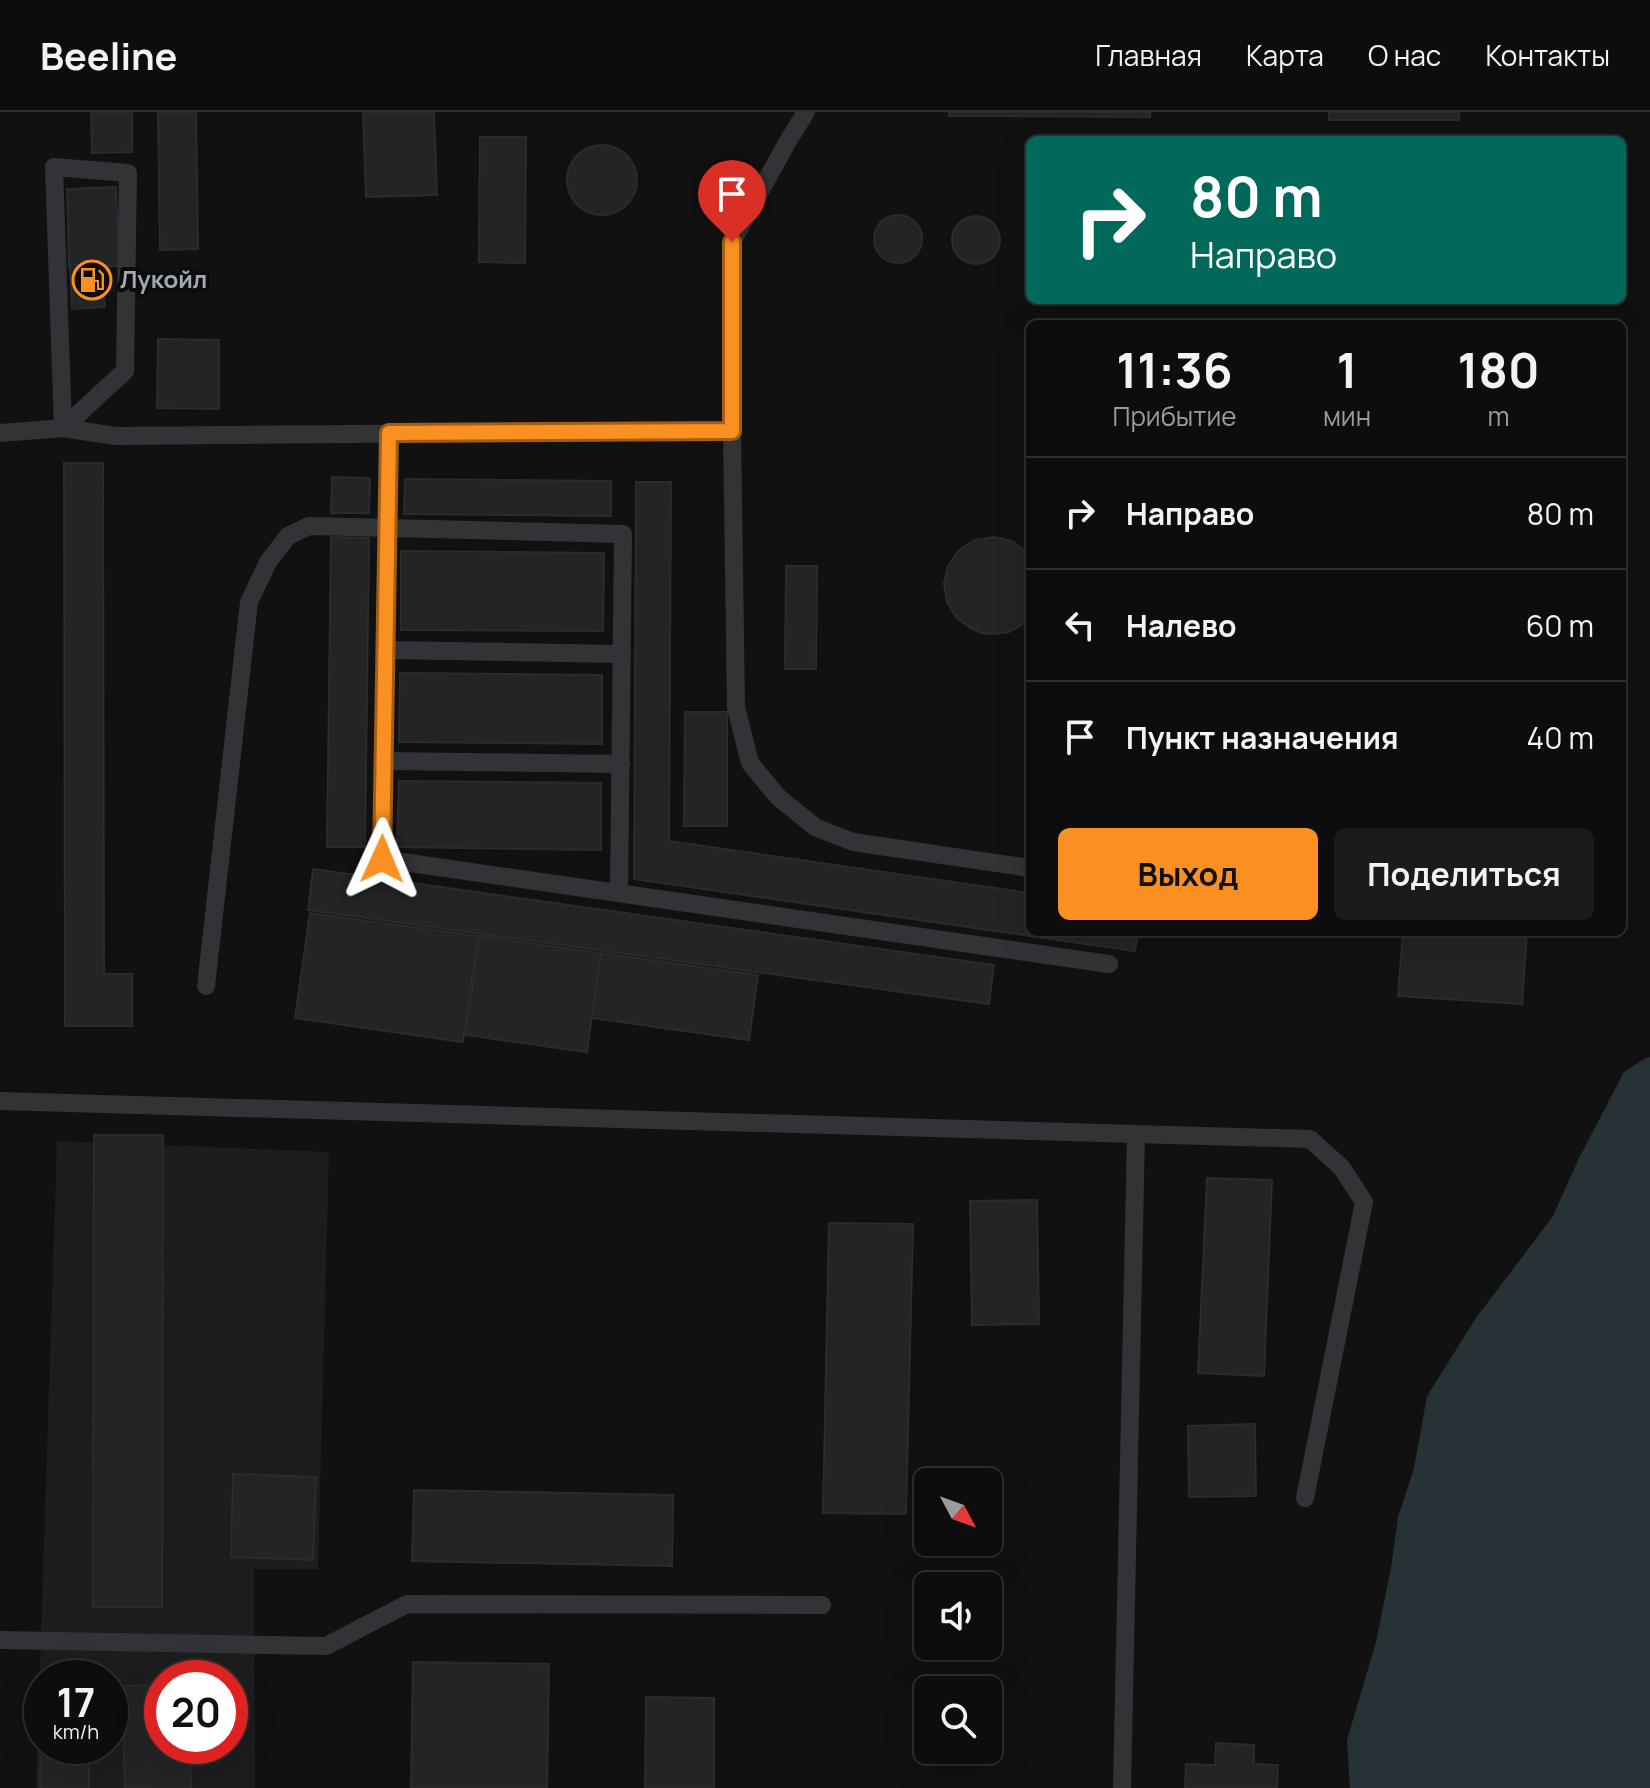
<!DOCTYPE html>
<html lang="ru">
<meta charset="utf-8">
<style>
:root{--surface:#0d0d0e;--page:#1b1b1c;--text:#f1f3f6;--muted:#9a9c9e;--line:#2d2d2e;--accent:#fa9021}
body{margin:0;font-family:Manrope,sans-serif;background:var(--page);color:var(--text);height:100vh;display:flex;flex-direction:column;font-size:30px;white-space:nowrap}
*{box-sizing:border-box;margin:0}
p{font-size:26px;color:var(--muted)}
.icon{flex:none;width:44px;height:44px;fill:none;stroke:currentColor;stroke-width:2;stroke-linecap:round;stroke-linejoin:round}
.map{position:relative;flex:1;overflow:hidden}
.side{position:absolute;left:1026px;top:208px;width:600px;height:616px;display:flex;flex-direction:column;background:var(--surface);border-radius:12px;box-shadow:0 8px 32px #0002,0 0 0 2px var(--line)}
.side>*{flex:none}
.guide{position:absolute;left:1026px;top:24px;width:600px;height:168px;border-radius:12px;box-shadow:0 8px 32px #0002,0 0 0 2px var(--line);background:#00695c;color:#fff;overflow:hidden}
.needle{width:52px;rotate:131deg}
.buttons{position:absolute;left:914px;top:1356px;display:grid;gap:16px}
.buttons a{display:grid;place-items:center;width:88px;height:88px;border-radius:12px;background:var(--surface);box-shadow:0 8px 32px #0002,0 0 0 2px var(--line);font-size:40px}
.speed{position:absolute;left:24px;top:1548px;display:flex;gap:16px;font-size:40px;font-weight:700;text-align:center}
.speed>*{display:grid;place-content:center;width:104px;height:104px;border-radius:50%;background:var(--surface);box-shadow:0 8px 32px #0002,0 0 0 2px var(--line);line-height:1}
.speed small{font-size:20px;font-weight:400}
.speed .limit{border:12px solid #d22;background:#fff;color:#111}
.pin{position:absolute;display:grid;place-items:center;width:68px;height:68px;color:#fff;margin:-82px -34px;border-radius:50% 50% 50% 0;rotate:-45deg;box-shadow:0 0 8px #0007}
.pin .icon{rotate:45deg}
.me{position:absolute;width:88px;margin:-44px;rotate:1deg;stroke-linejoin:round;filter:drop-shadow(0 0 6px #0008)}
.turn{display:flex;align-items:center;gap:28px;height:168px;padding:0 32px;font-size:36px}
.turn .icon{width:104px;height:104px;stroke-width:2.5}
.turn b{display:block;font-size:56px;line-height:68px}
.eta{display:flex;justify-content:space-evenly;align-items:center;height:136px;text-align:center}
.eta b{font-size:48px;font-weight:700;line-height:56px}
.button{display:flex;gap:16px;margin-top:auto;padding:16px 32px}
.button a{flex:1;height:92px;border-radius:12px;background:var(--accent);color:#111;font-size:32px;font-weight:700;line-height:92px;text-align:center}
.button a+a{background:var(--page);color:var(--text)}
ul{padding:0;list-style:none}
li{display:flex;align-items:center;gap:24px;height:112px;padding:0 32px;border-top:2px solid var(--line)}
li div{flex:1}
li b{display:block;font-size:30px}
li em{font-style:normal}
header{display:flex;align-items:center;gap:48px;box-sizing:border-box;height:112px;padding:0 40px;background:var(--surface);border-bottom:2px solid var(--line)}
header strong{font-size:38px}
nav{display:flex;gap:44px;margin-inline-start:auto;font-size:28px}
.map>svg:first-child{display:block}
.built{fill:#1d1d1f;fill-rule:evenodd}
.water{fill:#273236}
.building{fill:#232426;stroke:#2a2b2e;stroke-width:2}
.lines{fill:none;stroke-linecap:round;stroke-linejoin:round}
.lane{stroke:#313337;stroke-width:18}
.route-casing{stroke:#a25e15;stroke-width:20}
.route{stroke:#fa9021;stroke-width:14}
.labels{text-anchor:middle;stroke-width:8;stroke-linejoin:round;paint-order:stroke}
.poi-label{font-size:24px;font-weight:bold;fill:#a1aab4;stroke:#0c0c0d;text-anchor:start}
</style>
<header>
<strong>Beeline</strong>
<nav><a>Главная</a><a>Карта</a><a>О нас</a><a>Контакты</a></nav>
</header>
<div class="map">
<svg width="1650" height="1676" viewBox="0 0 1650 1676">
<rect width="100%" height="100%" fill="#111112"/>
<path class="built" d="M57,1029L329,1040L318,1457H254L255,1676H36ZM42,1566H110V1634H42ZM162,1566H230V1634H162Z"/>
<path class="water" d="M1650,945V1676H1350L1347,1628L1376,1530L1391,1456L1398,1405L1414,1356L1427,1284L1476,1206L1553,1104L1578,1048L1624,960L1646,946Z"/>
<g class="building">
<path d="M91,0H132V40L92,41Z"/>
<path d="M158,0H196L198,137L160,138Z"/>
<path d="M363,0H434L437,83L366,85Z"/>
<path d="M949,0H1150V5L949,4Z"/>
<rect x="1329" y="0" width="130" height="8"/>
<path d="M480,25H526L525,151L479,150Z"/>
<circle cx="602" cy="68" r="35"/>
<path d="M116,75L119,154L69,156L67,77Z"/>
<circle cx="898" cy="127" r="24"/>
<circle cx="976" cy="128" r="24"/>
<path d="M102,152L105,195L72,197L70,153Z"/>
<path d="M158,227L219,228V297L157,296Z"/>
<path d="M64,351H103L104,862H132V914H65Z"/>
<path d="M332,365L370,366L369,401H331Z"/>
<path d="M405,367L611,369V404L404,402Z"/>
<path d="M636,370H671L669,729L1030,781V820H1138L1135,839L634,767Z"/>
<path d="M331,425L369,426L365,735H327Z"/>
<path d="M994,425L1012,429L1030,443V505L1020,514L1009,520L992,522L981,521L970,516L956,505L947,490L944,471L948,454L959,438L975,428Z"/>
<path d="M401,439L604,441L603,519L401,518Z"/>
<path d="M786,454H817L816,557H785Z"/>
<path d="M400,561L602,563V632L399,630Z"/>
<path d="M685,600H727V714H684Z"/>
<path d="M399,669L601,671V738L397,735Z"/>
<path d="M313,757L994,853L989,892L308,798Z"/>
<path d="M310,801L478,824L463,930L295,906Z"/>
<path d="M1403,820H1527L1522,892L1398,884Z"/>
<path d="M480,824L601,841L587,940L466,923Z"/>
<path d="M601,841L758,863L749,928L592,906Z"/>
<path d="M94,1023H163L162,1495H93Z"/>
<path d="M1207,1066L1272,1068L1264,1264L1198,1261Z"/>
<path d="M1037,1088L1039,1212L972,1213L970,1089Z"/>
<path d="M829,1111L913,1112L906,1402L823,1401Z"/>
<path d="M1255,1312L1256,1384L1189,1385L1188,1314Z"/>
<path d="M233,1362L316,1365L313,1448L231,1445Z"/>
<path d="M414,1378L673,1383L672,1454L412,1449Z"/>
<path d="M413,1550L549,1552L547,1676H411Z"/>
<path d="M162,1573V1634H190L191,1676H125L122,1574Z"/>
<path d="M646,1585L714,1586V1676H645Z"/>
<path d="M40,1615H42V1634H89V1676H40Z"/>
<path d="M1216,1631L1254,1633V1652L1278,1653L1277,1676H1185L1186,1652L1215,1653Z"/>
</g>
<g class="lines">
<g class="lane">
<path d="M806,0L788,29L732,130V319L736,595L750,651L778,685L815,715L853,730L1030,756"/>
<path d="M54,55L128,61L125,259L63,316Z"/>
<path d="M0,321L63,316L115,324L732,319"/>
<path d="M389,321L382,747L1109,852"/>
<path d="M385,538L622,542"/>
<path d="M383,649L621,652"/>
<path d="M206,874L249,490L268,450L288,424L309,414L623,422L619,781"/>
<path d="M0,989L1310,1027L1342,1056L1364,1090L1305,1386"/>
<path d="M0,1528L326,1534L407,1492L822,1493"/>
<path d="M1122,1676L1136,1022"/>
</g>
</g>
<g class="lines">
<g class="route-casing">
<path id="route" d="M382,747L389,321L732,319V130"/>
</g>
<use href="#route" class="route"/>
</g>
<defs>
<g id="fuel-ring" transform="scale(2)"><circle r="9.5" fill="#0c0c0d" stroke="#fa9021" stroke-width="1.5"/><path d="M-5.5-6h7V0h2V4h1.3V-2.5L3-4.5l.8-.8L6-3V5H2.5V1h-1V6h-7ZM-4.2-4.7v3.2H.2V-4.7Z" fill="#fa9021"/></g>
</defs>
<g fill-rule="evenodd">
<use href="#fuel-ring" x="92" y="168"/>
</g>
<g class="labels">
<g class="poi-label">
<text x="120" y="176">Лукойл</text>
</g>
</g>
</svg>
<div class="buttons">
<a><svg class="needle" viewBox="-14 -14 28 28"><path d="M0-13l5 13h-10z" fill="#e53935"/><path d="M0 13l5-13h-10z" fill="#9a9c9e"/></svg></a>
<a><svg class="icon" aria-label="sound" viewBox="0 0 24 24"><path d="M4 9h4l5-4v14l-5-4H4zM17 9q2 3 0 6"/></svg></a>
<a><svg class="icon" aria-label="search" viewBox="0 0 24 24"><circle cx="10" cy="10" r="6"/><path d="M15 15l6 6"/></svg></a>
</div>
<div class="speed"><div>17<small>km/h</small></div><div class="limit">20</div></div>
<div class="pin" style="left:732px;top:130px;background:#d93025"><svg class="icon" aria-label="arrive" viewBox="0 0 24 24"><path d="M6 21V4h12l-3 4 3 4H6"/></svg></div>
<svg class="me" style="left:382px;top:747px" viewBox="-20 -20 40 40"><path d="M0-17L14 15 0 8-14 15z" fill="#fa9021" stroke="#fff" stroke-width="4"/></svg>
<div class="guide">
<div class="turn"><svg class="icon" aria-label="right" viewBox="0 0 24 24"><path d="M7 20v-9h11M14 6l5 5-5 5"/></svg><div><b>80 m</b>Направо</div></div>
</div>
<section class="side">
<div class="eta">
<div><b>11:36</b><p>Прибытие</p></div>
<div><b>1</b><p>мин</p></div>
<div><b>180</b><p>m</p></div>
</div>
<ul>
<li><svg class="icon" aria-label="right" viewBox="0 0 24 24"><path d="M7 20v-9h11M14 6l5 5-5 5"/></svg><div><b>Направо</b></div><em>80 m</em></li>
<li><svg class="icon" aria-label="left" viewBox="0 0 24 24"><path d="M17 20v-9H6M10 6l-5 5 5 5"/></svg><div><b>Налево</b></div><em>60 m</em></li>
<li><svg class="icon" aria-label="arrive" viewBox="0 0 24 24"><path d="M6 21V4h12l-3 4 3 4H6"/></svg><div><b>Пункт назначения</b></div><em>40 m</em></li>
</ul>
<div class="button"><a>Выход</a><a>Поделиться</a></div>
</section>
</div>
